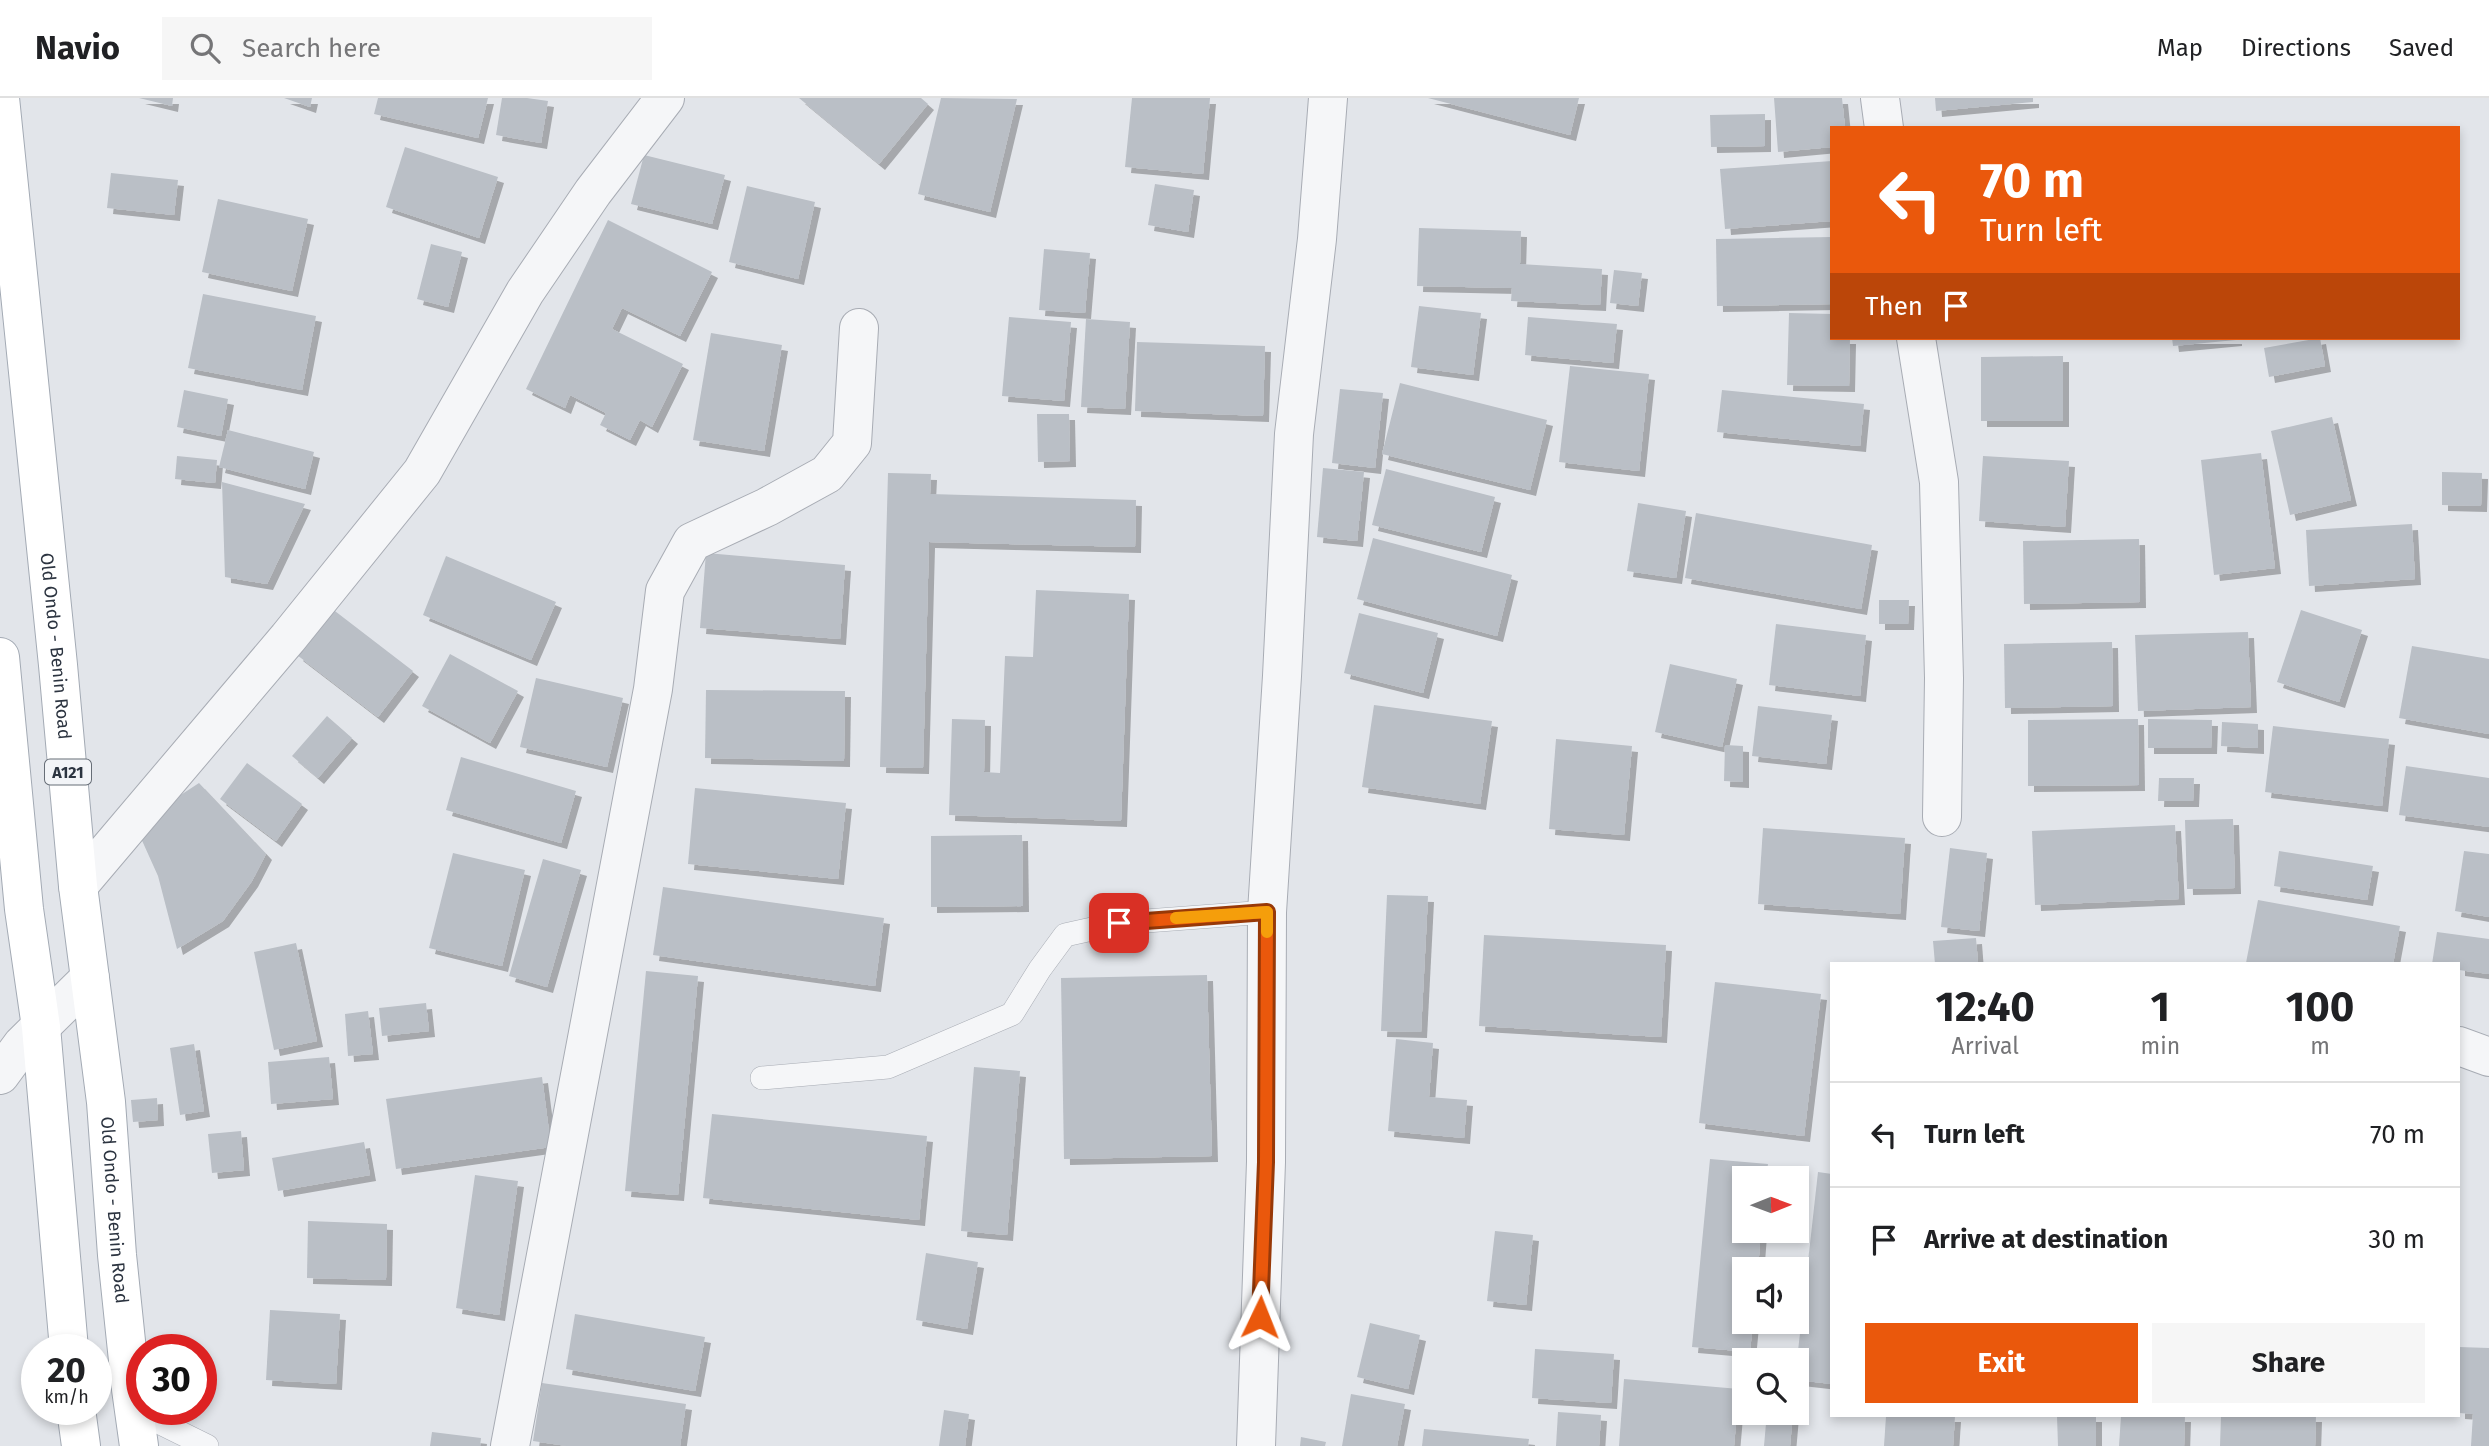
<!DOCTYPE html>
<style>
:root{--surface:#fff;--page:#f6f6f6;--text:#202124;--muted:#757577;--line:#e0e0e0;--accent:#ea580c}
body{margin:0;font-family:"Fira Sans",sans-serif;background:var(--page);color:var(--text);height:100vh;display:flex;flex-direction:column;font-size:26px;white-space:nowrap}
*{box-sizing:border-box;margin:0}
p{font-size:23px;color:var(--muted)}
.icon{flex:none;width:38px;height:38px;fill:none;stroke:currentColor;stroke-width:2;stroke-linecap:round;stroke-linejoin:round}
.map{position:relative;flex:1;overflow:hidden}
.drawer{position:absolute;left:1830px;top:864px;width:630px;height:455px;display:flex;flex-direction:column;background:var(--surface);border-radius:0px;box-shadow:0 4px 10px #0003}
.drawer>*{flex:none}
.hud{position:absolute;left:1830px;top:28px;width:630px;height:214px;border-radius:0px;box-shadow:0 4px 10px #0003;background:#ea580c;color:#fff;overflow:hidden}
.needle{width:46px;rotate:89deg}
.controls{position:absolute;left:1732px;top:1068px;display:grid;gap:14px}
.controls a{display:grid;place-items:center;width:77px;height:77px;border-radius:0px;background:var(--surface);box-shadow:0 4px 10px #0003;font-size:35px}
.speed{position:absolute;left:21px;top:1236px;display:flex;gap:14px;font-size:35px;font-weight:700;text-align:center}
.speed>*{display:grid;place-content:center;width:91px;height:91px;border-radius:50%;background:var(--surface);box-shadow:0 4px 10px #0003;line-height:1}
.speed small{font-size:18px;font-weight:400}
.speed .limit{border:10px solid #d22;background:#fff;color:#111}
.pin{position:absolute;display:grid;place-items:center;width:60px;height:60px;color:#fff;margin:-30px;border-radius:14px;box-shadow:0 4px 10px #0006}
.me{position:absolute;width:77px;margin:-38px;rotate:2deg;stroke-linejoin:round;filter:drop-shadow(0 0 5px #0008)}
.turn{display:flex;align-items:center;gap:24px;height:147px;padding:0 35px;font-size:32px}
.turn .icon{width:91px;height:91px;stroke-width:2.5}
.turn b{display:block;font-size:49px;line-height:60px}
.then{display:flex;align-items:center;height:66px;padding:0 35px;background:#0003;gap:14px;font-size:26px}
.eta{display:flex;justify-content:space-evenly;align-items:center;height:119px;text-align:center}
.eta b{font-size:42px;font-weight:700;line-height:49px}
.cta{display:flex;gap:14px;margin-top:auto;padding:14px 35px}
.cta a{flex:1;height:80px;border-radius:0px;background:var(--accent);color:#fff;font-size:28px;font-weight:700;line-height:80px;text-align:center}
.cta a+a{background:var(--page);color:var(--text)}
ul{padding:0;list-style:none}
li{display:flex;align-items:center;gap:21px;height:105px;padding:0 35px;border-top:2px solid var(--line)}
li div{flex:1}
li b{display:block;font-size:26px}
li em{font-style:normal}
header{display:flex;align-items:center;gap:42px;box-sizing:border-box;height:98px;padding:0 35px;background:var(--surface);border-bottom:2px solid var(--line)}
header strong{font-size:33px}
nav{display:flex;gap:38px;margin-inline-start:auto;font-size:24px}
.search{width:490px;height:63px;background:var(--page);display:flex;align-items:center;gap:18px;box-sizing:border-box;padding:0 24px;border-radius:0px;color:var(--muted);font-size:26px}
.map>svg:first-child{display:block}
.building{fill:#babfc6;filter:url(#shadow)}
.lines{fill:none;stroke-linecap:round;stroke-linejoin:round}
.lane-casing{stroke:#a8acb4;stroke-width:24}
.street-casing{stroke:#a8acb4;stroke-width:40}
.primary-casing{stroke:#a3aab4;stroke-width:40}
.lane{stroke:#f5f6f8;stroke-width:23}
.street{stroke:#f5f6f8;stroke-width:38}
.primary{stroke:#fff;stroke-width:38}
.route-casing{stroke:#983908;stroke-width:18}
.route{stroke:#ea580c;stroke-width:12}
.slow{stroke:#f59e0b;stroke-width:12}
.labels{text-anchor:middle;stroke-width:5;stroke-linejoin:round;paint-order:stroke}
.shield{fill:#f2f4f7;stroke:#676e77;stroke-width:2}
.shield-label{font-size:16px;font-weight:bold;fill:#2c3440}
.street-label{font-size:18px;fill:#2c3440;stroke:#f2f4f7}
</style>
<header>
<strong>Navio</strong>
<div class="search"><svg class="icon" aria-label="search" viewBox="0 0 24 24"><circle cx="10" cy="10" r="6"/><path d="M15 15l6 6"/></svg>Search here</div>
<nav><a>Map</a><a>Directions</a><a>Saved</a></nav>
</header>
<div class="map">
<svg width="2489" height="1348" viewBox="0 0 2489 1348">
<defs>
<filter id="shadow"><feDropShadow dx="6" dy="6" stdDeviation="0" flood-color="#0004"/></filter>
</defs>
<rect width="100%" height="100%" fill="#e2e5ea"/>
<g class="building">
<path d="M139,0H173L172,8Z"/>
<path d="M284,0H312L310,9Z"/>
<path d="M378,0H488L478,40L374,16Z"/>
<path d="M502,0H527L548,3L541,45L496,37Z"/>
<path d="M799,0H921L928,6L879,66Z"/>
<path d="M941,0L1017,1L990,114L918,96Z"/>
<path d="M1132,0H1210L1203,76L1125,69Z"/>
<path d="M1428,0H1579L1570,37Z"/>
<path d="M1774,0H1842L1845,30H1832V49L1778,54Z"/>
<path d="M1935,0H2033V4L1936,13Z"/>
<path d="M1765,16V48L1711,49L1710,17Z"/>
<path d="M405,49L498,79L479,140L386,109Z"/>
<path d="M644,57L725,77L712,126L631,106Z"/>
<path d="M1832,63V123L1725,131L1720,71Z"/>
<path d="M111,75L178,82L174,117L107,110Z"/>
<path d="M1155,86L1194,92L1188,134L1148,127Z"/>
<path d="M747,88L815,104L798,181L729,164Z"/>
<path d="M218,101L308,121L292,193L202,174Z"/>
<path d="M608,122L712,174L680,238L622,210L612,231L683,266L652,329L640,322L630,342L600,327L606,315L570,297L565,310L526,291Z"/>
<path d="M1419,130L1521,133L1520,166L1602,171L1600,207L1511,203L1512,190L1417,188Z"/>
<path d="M1832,139V206L1717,208L1716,141Z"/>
<path d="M431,146L462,154L448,209L417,201Z"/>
<path d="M1044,151L1090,155L1085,215L1039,212Z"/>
<path d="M1614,172L1642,175L1638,208L1610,205Z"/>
<path d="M203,196L316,218L302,292L188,270Z"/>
<path d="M1419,208L1481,215L1473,277L1411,269Z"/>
<path d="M1789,215L1832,216V240H1850L1849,288L1787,287Z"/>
<path d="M1009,219L1071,224L1064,303L1002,298Z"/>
<path d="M1528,219L1617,226L1613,265L1525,257Z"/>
<path d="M1086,221L1130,224L1125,311L1081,309Z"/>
<path d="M711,235L782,247L764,353L693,342Z"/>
<path d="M2172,240H2236V242L2173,248Z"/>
<path d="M2320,240L2325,268L2269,279L2264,250Z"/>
<path d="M1137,244L1265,248L1263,318L1135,313Z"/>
<path d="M2063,258V323H1981V259Z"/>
<path d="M1570,268L1649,276L1639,373L1559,364Z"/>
<path d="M1400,285L1547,322L1530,392L1382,356Z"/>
<path d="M1340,291L1383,295L1375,370L1332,365Z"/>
<path d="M184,292L228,301L221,338L177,329Z"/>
<path d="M1722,292L1864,306L1860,348L1717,334Z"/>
<path d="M1037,316H1069L1070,363L1038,364Z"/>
<path d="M2332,319L2351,402L2290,417L2271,333Z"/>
<path d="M228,332L314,354L305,391L219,369Z"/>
<path d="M2261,355L2275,470L2214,477L2201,362Z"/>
<path d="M177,358L217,362L215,385L175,381Z"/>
<path d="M1983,358L2069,363L2065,429L1979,423Z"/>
<path d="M1323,370L1364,374L1357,443L1317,439Z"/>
<path d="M1386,371L1495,399L1481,454L1372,427Z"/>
<path d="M2442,374L2482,375L2481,408L2442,407Z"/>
<path d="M888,375L931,376L930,396L1136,402L1135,449L929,444L923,670L880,669Z"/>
<path d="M222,384L305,406L267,486L225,479Z"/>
<path d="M1638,405L1686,413L1676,480L1627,473Z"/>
<path d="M1696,415L1872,447L1861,511L1685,480Z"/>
<path d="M2412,426L2415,481L2309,488L2306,432Z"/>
<path d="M1373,440L1512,477L1497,538L1357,501Z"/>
<path d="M2139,441L2140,504L2024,506L2023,443Z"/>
<path d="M706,455L845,467L840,541L700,530Z"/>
<path d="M446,458L556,504L531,562L423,517Z"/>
<path d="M1036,492L1129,496L1121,723L949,717L952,621L985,622L984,674L1000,675L1005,558L1033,559Z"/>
<path d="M1879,502H1909L1908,526H1879Z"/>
<path d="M331,510L413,573L378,619L297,557Z"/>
<path d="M2301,512L2362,532L2339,604L2277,584Z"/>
<path d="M1359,515L1438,535L1423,595L1344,575Z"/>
<path d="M1776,526L1866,537L1860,598L1769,587Z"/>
<path d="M2248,534L2251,609L2138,613L2135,537Z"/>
<path d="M2112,544L2113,608L2005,610L2004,546Z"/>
<path d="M2412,548L2489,561V636L2399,620Z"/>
<path d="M450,556L518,593L490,645L422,608Z"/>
<path d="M1670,566L1737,581L1722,649L1655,634Z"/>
<path d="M536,580L623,600L607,669L520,649Z"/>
<path d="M706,592L845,593L844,663L705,660Z"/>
<path d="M1374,607L1492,623L1480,706L1362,689Z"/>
<path d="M1758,608L1832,617L1826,666L1752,658Z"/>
<path d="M327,618L352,640L318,680L292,658Z"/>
<path d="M2138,621L2139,687L2028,688V622Z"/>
<path d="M2148,621L2212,622L2211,650H2148Z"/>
<path d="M2222,624L2258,626V650L2221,648Z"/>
<path d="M2273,628L2389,641L2382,708L2265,694Z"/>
<path d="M1556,641L1632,648L1624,737L1549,731Z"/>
<path d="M1725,647L1743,648V684L1724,683Z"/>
<path d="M461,659L576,693L561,745L446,712Z"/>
<path d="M247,665L302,706L276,743L220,701Z"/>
<path d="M2406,668L2489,680V729L2399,717Z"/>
<path d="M2159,680H2194L2193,703H2158Z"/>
<path d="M199,685L266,756L252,783L223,823L177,851L158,778L135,727Z"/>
<path d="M695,690L846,705L838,781L688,766Z"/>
<path d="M2233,721L2235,790L2187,791L2185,722Z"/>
<path d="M2175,727L2179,801L2035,807L2032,733Z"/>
<path d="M1763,730L1905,740L1900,816L1758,806Z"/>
<path d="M1022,737L1023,808L931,809V738Z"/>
<path d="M1950,750L1987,755L1979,833L1941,829Z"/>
<path d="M2279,753L2373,768L2367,802L2274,788Z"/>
<path d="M2464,753L2489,756V819L2455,813Z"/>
<path d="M453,755L525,772L502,868L429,850Z"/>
<path d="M543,761L581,772L547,889L509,878Z"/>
<path d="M663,789L884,820L875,888L653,857Z"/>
<path d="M1387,797L1428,798L1421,934L1381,933Z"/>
<path d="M2258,802L2400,828L2393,866L2246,865Z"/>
<path d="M2437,834L2489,841V876L2459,872V866H2432Z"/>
<path d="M1484,837L1666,847L1661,939L1479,928Z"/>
<path d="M1976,840L1978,866H1935L1933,843Z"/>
<path d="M296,845L317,943L274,952L254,854Z"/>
<path d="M646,873L698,878L678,1097L625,1093Z"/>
<path d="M1207,877L1212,1058L1064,1061L1061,880Z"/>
<path d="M1715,884L1821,896L1804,1038L1699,1025Z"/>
<path d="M426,905L429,933L382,938L379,910Z"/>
<path d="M368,913L373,956L348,958L345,916Z"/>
<path d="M1396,941L1433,945L1429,999L1467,1002L1464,1040L1388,1033Z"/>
<path d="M194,946L204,1013L180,1017L170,950Z"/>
<path d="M329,959L333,1001L271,1006L268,964Z"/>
<path d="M974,969L1020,973L1007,1137L961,1133Z"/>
<path d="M542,979L551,1049L396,1071L386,1001Z"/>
<path d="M157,1000L158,1022L133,1024L131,1002Z"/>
<path d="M712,1016L927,1038L919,1122L703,1100Z"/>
<path d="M241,1033L244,1072L212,1075L208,1036Z"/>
<path d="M364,1044L370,1077L278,1093L272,1060Z"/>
<path d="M1710,1061L1768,1066L1766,1080H1745V1132H1761L1758,1171H1745V1223H1753L1750,1254L1692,1249Z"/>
<path d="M1818,1074L1832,1076V1286L1797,1282V1262Z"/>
<path d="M475,1077L518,1083L499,1217L456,1210Z"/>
<path d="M308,1123L387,1126L386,1182L307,1180Z"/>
<path d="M1495,1133L1533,1137L1526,1207L1487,1203Z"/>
<path d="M926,1155L978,1164L967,1231L916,1222Z"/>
<path d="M270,1212L340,1216L336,1286L266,1282Z"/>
<path d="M575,1216L705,1239L695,1293L566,1271Z"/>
<path d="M1370,1225L1420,1237L1408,1291L1357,1279Z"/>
<path d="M2459,1249L2489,1250V1348H2471L2473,1316L2459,1315Z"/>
<path d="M1535,1251L1614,1256L1611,1305L1532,1300Z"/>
<path d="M1624,1281L1739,1291L1734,1348H1619Z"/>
<path d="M542,1285L686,1306L680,1348H567L533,1343Z"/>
<path d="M1351,1296L1405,1306L1397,1348H1342Z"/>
<path d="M944,1312L969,1316L965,1348H939Z"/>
<path d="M1558,1314L1601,1317L1599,1348H1556Z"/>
<path d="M1767,1314H1793L1790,1348H1764Z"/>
<path d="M1886,1318H1955L1953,1348H1884Z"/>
<path d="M2057,1318H2096V1348H2058Z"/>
<path d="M2121,1318H2185L2184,1348H2119Z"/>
<path d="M2221,1318H2316L2315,1348H2220Z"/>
<path d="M1424,1331L1529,1341L1528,1348H1422Z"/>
<path d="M432,1334L481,1340L480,1348H430Z"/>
<path d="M1301,1339L1326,1344L1325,1348H1300Z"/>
</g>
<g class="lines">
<g class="lane-casing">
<g id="lane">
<path d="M762,980L888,969L1012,916L1040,871L1065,837L1119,825L1267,814"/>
<path d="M134,1312L207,1348"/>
</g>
</g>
<g class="street-casing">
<g id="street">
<path d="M1880,0L1884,30"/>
<path d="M1916,240L1939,384L1944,580L1942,719"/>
<path d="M78,788L288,540L422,374L525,194L593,94L665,0"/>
<path d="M2459,948L2489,959"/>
<path d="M0,977L22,947L90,880"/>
<path d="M510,1348L653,591L665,493L692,444L767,409L827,376L852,345L859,230"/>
<path d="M1256,1348L1266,1064L1267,814L1282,578L1294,336L1317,141L1328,0"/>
</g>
</g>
<g class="primary-casing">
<g id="primary">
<path id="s1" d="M0,0L58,567L78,788L106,1004L117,1157L131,1291L139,1348"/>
<path d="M0,559L24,811L41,929L69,1251"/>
<path d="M76,1311L81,1348"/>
</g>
</g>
<use href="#lane" class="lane"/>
<use href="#street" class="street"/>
<use href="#primary" class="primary"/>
</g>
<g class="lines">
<g class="route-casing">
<path id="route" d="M1119,825L1267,814L1266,1064L1260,1219"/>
</g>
<use href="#route" class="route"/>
<path class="slow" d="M1176,820L1267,814V834"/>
</g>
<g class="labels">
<rect class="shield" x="45" y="661.5" width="46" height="25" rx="5"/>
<g class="shield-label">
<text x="68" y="680">A121</text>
</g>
<g class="street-label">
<text dy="6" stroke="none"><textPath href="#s1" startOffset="551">Old Ondo - Benin Road</textPath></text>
<text dy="6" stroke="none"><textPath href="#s1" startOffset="1118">Old Ondo - Benin Road</textPath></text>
</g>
</g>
</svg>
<div class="controls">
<a><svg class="needle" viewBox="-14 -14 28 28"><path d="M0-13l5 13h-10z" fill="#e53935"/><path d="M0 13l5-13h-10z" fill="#757577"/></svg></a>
<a><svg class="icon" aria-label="sound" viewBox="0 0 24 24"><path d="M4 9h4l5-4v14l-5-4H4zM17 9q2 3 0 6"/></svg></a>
<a><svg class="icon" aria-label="search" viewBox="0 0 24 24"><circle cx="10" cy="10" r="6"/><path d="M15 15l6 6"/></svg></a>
</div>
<div class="speed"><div>20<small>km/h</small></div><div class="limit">30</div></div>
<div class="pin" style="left:1119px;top:825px;background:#d93025"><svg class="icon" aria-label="arrive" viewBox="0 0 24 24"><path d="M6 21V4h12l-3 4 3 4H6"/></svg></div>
<svg class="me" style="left:1260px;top:1219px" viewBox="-20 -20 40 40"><path d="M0-17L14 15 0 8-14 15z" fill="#ea580c" stroke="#fff" stroke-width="4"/></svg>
<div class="hud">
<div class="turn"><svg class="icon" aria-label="left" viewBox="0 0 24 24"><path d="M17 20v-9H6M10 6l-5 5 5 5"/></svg><div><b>70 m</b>Turn left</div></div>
<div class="then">Then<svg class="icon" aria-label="arrive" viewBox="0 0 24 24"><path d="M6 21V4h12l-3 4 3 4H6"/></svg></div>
</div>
<section class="drawer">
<div class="eta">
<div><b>12:40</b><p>Arrival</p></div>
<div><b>1</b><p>min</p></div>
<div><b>100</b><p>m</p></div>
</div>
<ul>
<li><svg class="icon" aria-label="left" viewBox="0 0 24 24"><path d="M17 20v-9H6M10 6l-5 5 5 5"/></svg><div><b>Turn left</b></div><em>70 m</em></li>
<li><svg class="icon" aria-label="arrive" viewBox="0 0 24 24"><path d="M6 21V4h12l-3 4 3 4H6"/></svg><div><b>Arrive at destination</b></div><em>30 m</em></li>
</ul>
<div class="cta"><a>Exit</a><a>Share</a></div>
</section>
</div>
